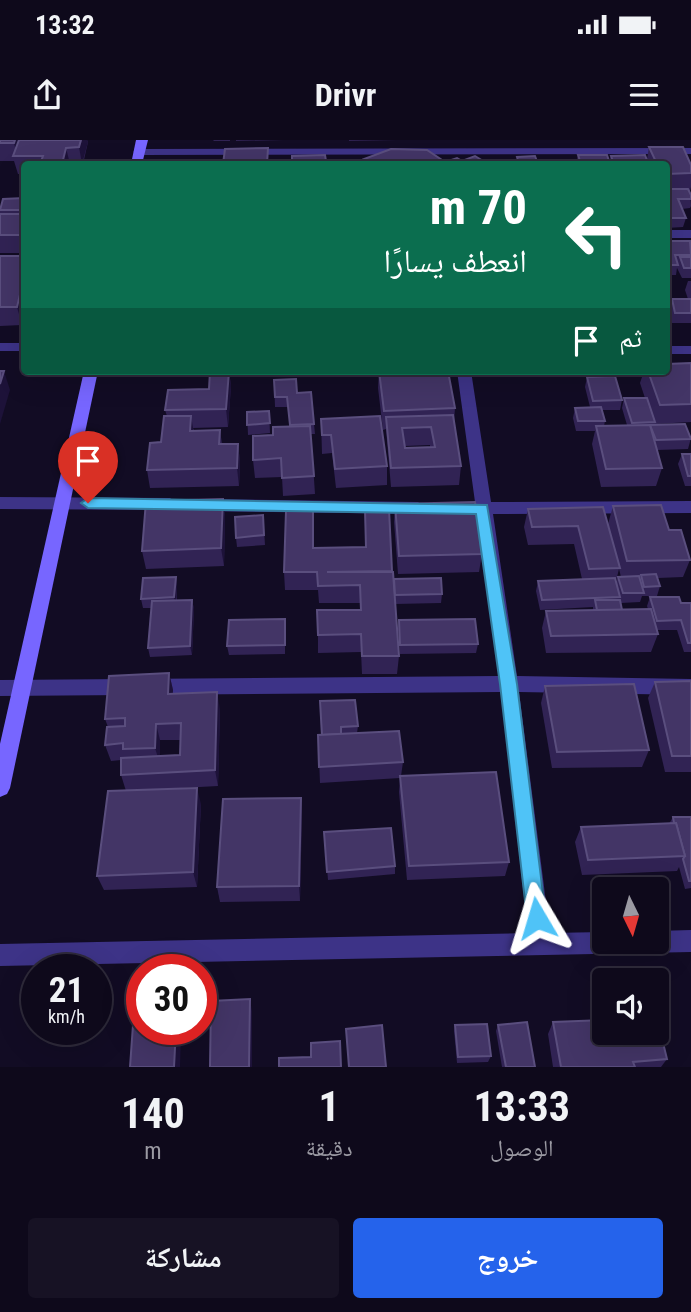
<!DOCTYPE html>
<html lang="ar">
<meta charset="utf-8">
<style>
:root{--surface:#0e091b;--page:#171224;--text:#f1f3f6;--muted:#9b9aa3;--line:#2e2a3a;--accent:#2563eb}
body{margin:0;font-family:"Roboto Condensed","Noto Naskh Arabic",sans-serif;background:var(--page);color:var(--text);direction:rtl;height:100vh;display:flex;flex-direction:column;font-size:26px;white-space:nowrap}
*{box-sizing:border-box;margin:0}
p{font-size:23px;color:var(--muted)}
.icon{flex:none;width:38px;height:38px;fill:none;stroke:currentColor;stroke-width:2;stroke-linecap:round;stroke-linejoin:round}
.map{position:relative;height:927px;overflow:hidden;direction:ltr}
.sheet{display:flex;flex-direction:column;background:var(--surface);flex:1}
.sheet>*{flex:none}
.top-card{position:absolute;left:21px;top:21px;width:649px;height:214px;border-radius:7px;box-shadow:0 7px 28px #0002,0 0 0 2px var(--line);direction:rtl;background:#0b6e4f;color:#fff;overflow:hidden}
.needle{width:46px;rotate:175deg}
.fabs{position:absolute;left:592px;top:737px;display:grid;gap:14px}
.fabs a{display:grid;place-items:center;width:77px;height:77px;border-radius:7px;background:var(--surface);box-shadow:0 7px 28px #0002,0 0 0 2px var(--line);font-size:35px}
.speed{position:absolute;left:21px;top:814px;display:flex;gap:14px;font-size:35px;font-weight:700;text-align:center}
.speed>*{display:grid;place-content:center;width:91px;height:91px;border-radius:50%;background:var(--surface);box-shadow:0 7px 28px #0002,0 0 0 2px var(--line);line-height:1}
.speed small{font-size:18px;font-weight:400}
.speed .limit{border:10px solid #d22;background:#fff;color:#111}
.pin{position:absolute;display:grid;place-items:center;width:60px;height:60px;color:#fff;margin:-72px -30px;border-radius:50% 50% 50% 0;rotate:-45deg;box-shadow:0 0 7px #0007}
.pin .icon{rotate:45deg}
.me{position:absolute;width:77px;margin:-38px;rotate:353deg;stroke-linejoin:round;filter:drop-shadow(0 0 5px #0008)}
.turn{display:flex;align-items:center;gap:24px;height:147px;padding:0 28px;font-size:32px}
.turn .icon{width:91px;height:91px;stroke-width:2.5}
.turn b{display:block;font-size:49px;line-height:60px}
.then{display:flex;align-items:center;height:66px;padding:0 28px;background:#0003;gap:14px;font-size:26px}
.eta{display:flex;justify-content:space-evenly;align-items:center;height:119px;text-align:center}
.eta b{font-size:42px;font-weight:700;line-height:49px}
.primary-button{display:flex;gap:14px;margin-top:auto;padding:14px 28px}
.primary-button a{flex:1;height:80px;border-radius:7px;background:var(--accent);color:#fff;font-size:28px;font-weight:700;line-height:80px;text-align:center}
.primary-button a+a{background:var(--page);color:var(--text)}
.status{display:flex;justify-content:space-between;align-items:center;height:49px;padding:0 35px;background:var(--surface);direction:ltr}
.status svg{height:19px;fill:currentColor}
header{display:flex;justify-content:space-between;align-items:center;height:91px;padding:0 28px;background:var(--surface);font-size:32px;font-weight:700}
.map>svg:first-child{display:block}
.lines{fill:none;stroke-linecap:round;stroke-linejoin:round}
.street{fill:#3d3387;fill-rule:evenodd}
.secondary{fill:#76f;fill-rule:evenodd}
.wall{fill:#312354;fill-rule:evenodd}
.shaded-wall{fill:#1d1239}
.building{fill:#433566;stroke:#5a4e7e;stroke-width:2;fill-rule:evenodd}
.route{fill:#4fc3f7;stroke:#337fa1;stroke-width:2}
</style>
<div class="status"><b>13:32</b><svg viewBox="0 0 49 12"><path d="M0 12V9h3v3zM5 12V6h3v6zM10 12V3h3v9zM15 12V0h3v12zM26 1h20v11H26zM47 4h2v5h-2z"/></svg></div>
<header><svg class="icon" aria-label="menu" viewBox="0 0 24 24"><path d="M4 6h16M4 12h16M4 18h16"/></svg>Drivr<svg class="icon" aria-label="share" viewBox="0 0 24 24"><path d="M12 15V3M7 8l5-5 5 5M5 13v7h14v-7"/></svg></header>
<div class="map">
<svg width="691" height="927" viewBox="0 0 691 927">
<rect width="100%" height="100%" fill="#120c24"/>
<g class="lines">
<g class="street">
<path d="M691,8V14L139,15L133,12L139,9Z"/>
<rect x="667" y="90" width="24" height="8"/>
<rect x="0" y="203" width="24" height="8"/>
<rect x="667" y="206" width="24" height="8"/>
<path d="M457,231H471L491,362L691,361V373L493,374L517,536L691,539V555L519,552L550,793L604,792V802H656V791L691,790V812L0,826V804L528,793L501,552L0,556V540L499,536L476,374H453L445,368L453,362H475Z"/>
<path d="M0,357L170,358L178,364L170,370L0,369Z"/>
<path d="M201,359L418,362L426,368L418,374L201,371L193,365Z"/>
</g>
<g class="secondary">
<path d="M136,0H148L142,24H131Z"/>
<path d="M84,231H98L10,648L7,654L0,657V604Z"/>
</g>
</g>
<g class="wall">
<path d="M0,0H87L88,2L83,24H24V34H18L14,21H0Z"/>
<path d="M213,0H230V1H214Z"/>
<path d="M236,0H284L236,1Z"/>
<path d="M349,0H397L349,1Z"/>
<path d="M649,7L691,25V47L690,51L691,66L690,68L682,69L686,78L683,87L667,88V24H576L578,15L609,22L611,16L647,19Z"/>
<path d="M325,15L326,24H292Z"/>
<path d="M24,58V113H0V68Z"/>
<path d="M667,101L691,103V138H682L677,128L676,135H667Z"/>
<path d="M0,116H24V176L22,185L0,186Z"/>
<path d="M688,141H691V183H672L669,169L672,159H688L685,150Z"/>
<path d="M691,223V282L655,284L654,285L691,298L688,309L657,310L662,328L656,346L601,347L592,304L595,291H576L573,278L575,268L590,267L585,247L587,237L622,260L620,270H602L605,281L604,286L627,285L622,268L624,258H645L640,243L644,231H667Z"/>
<path d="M210,231H229L231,246L228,287L193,288L194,290H220L222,304H238L240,322L239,346L150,348L147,330L161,302L167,276L165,270L209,249Z"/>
<path d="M379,231L455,268L454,282L461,326L459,345L391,347L386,289L383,290L378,248ZM430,305V307L405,308V306Z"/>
<path d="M274,240L297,253L314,284L315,294H311L315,354L283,356L282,337L255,338L253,320L273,295L290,287L288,267H275Z"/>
<path d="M269,271L270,293L248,295L247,272Z"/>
<path d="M321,279L387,326V345L336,348L332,313L322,314Z"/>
<path d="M682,314H691V346H685L678,324Z"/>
<path d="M223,359L225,377L224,426L146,429L142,411Z"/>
<path d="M395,364L482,414L479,432L398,434L394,382Z"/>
<path d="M613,366L669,390L690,420L683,437L658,438L660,446L657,456H642L640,462L621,463L622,470L648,469L647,466L650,457L681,463H691V512H684L677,490H657L658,494L651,512L546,513L542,488L546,471L593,470V467L540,470L536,451L538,441L582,439L574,404L528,405L524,387L528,369L608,384ZM619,429L621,437H618L616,443V441Z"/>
<path d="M389,369L392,432L394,440L442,454L441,463L395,464L399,516L397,534H362L361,512L318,513V495L360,470V463H319L318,450H285L284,432L314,408L365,407V370Z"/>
<path d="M263,375L265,405L237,407L236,398Z"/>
<path d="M176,437L177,447V460H192L194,469L192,515L150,517L148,508L151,468H143L141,459Z"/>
<path d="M285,479V514L229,515L227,506Z"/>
<path d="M399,480L478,504L476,513L400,514L398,489Z"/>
<path d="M169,533L173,550L172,554L220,569L218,646L126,651L121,635V620L111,621L105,605L108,587L105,579ZM160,600H181L180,615L160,616Z"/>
<path d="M691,541V632H665L648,558L655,542Z"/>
<path d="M545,546L649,610L642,627L552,628L541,563Z"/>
<path d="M320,561L358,586L357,593L403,622L401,636L509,722L505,736L407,740L399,652L400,638L320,643L318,595H321Z"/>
<path d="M301,658L302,673L300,761L220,762L217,747Z"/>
<path d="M201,664L197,747L104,750L97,736Z"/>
<path d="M673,677H691V748L685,749L679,727L677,731L582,735L575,702L581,687L669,684Z"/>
<path d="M324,692L395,726V734L328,740Z"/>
<path d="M553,882L667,919L661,927H553L548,894Z"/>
<path d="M455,885L491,916L488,922L457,923L454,891Z"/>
<path d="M498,885L535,927H502L496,891Z"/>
</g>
<g class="shaded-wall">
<path d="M15,0H23L17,16L14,3Z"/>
<path d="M81,0H87L88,2L82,24L79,7Z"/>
<path d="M66,8L70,24H62Z"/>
<path d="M24,138V176L22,185L17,167Z"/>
<path d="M4,231L10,250L0,284V244Z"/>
<path d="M229,231L231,246L228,287L226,269Z"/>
<path d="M191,276L194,294L190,291Z"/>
<path d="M238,304L240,322L239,346L237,328Z"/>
<path d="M223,359L225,377L224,426L221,408Z"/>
<path d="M176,437L177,447L176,467L174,457Z"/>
<path d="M192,460L194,469L192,515L190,506Z"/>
<path d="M169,533L173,550L172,571L168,554Z"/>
<path d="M217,552L220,569L218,646L215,630Z"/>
<path d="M156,584L160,600V624L155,608Z"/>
<path d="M197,648L201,664L197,747L193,732Z"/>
<path d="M301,658L302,673L300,761L299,746Z"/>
<path d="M250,859L252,871V927H249Z"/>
<path d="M176,889H179L181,893L180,927H174Z"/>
</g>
<g class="building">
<path d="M0,0H15L14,3H0Z"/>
<path d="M19,0H81L79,7L66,8L62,24H40L43,16H13Z"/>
<path d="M649,7H683L691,25V33L667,34V24H657Z"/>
<path d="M268,8L267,24H223L225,9Z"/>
<path d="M391,9L427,10L448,24H371L364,19Z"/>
<path d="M325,15L326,21H314L315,24H292V16Z"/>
<path d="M578,15H607L610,24H581Z"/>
<path d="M645,15L648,23L638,24H639H614L611,16Z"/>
<path d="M475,16L488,24H448L445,22L457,18L462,21Z"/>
<path d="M535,16L538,24H519L517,17Z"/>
<rect x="540" y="23" width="19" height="1"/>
<path d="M667,49H688L691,55V59H678L686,78H667Z"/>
<path d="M24,58V70H0L3,59Z"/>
<rect x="0" y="74" width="24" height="21"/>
<path d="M667,101H690L691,115H675L678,125H667Z"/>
<path d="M0,116H24V138L17,167H0Z"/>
<path d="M680,117H691V128H684Z"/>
<path d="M672,159H691V173H675Z"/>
<path d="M691,223V264L660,265L648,231H667V224Z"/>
<path d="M0,231H4L0,244Z"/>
<path d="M210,231H229L226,269L165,270L168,250L209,249Z"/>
<path d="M379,231H448L455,268L384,271Z"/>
<path d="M615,236L622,260L593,261L587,237Z"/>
<path d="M296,239L297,253L311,252L314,284L290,285L287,257H275L274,240Z"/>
<path d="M624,258H647L655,282L632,283Z"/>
<path d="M601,267L605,281H578L575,268Z"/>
<path d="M269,271L270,283L247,285V272Z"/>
<path d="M453,275L461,326L391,328L386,277ZM431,287L435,307L405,308L402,288Z"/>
<path d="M164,276H191L190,291L220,290L219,304H238L237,328L147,330L150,303L161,302Z"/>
<path d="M380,276L387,326L335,329L331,295H322L321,279Z"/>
<path d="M685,284L691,299L656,300L650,285Z"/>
<path d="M650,285L662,328L606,329L596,286Z"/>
<path d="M310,286L314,336L282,338L281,318L253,320V296L273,295V287Z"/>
<path d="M682,314H691V336H688Z"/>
<path d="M223,359L221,408L142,411L146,361Z"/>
<path d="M475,362L482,414L399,416L395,364Z"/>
<path d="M661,365L669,390H681L690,420L627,421L613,366Z"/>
<path d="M603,367L620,428L589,429L578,386L532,387L528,369Z"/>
<path d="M389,369L392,431L327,432H393L399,516H362L361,494L318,495L317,470H361L360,445L318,446L317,432H284L286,371H313V408L366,407L365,370Z"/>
<path d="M263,375L264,395L236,398L235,377Z"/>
<path d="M656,434L660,446L644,447L641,435Z"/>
<path d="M639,436L644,453H623L618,437Z"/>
<path d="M176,437L174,457L141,459L143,438Z"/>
<path d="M441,438L442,454L395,455L394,439Z"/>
<path d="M615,438L620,457L542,460L538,441Z"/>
<path d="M650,457H679L681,463H691V503H688L681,480L657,481Z"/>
<path d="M192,460L190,506L148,508L152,461Z"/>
<path d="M595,460H620L622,470H597Z"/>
<path d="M651,469L658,494L551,496L546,471Z"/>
<path d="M285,479V505L227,506L229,480Z"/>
<path d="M475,479L478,504L400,505L399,480Z"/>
<path d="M169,533L168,554L217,552L215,630L121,635V618L180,615L181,583L156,584L155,608L123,609V603L105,605L107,587L125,586V578L105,579L109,536Z"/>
<path d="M691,541V616H672L655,542Z"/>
<path d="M634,544L649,610L557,612L545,546Z"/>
<path d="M355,560L358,586L341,587V594L322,595L320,561Z"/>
<path d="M399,591L403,622L319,627L318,595Z"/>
<path d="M496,632L509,722L409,726L400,636Z"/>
<path d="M197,648L193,732L97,736L108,651Z"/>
<path d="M301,658L299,746L217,747L223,659Z"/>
<path d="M673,677H691V741H689L683,719L685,716L676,683H674Z"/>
<path d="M676,683L685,716L588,720L581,687Z"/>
<path d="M391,688L395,726L327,732L324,692Z"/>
<path d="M250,859L249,927H210L211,861Z"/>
<path d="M656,878H657L667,919L633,922L635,927H561L553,882L604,880V892H656Z"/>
<path d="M527,882L535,927H506L498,885Z"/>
<path d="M142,884V889H176L174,927H130L133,885Z"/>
<path d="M487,884L491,916L458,917L455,885Z"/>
<path d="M382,885L386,927H349L346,889Z"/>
<path d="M340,901L341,927H279V918L311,917V903Z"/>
</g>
<path class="route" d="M88,358L487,365L517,544L546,778L544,784L537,787L530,784L527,778L500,544L476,374L88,368L81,363Z"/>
</svg>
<div class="fabs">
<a><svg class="needle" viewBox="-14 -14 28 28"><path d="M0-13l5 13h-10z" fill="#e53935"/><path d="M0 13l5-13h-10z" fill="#9b9aa3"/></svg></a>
<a><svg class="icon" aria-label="sound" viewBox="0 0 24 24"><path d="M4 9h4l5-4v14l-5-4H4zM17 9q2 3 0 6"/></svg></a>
</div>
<div class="speed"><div>21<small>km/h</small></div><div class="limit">30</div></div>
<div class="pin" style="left:88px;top:363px;background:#d93025"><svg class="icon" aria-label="arrive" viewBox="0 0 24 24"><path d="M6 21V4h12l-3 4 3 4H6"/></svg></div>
<svg class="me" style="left:537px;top:778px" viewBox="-20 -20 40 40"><path d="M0-17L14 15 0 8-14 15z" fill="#4fc3f7" stroke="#fff" stroke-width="4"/></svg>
<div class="top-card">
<div class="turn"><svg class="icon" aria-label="left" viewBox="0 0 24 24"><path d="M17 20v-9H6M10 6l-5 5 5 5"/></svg><div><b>70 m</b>انعطف يسارًا</div></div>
<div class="then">ثم<svg class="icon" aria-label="arrive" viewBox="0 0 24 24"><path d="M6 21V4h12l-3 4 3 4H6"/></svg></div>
</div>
</div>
<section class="sheet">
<div class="eta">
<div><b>13:33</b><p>الوصول</p></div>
<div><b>1</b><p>دقيقة</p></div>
<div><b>140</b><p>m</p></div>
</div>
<div class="primary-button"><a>خروج</a><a>مشاركة</a></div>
</section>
